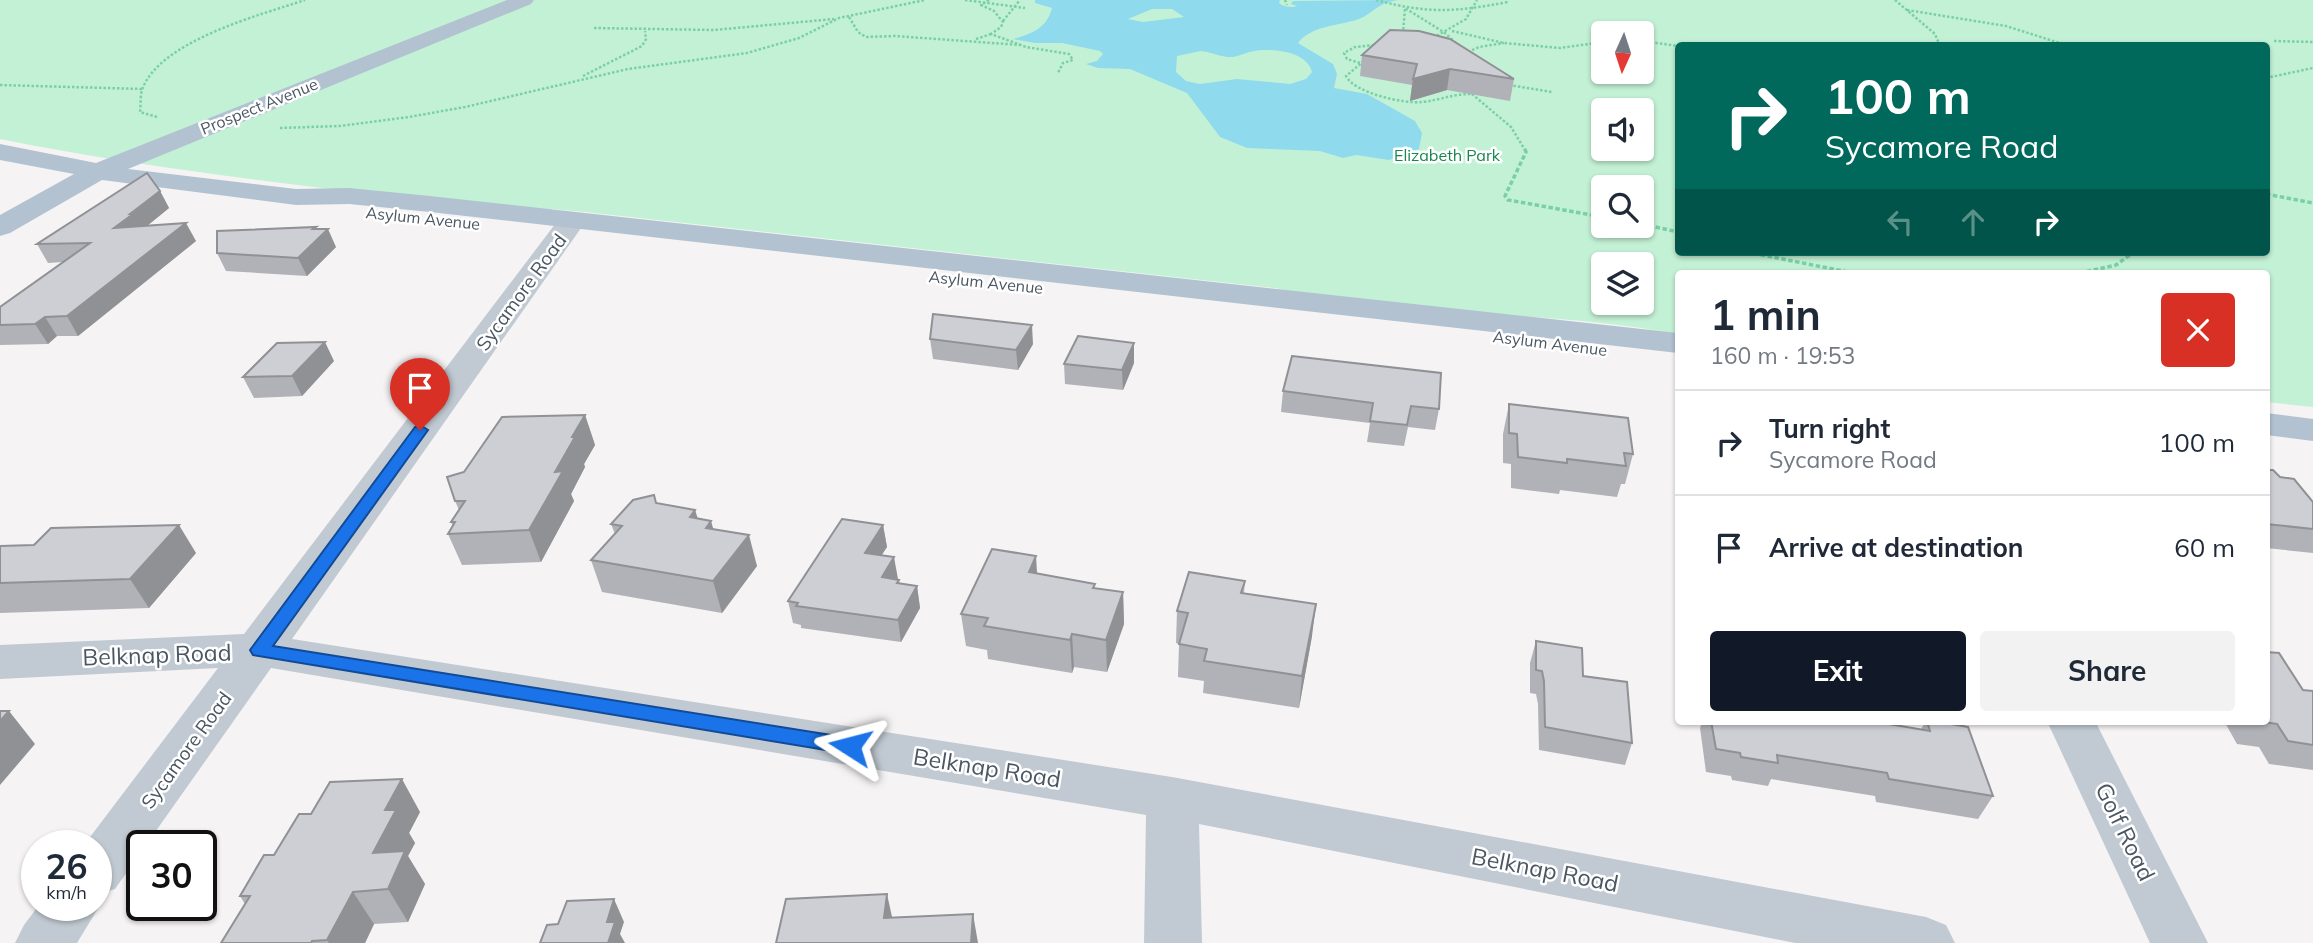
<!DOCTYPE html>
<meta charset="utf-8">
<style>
:root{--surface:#fff;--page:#f2f2f3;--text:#1f2937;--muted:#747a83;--line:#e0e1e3;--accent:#111827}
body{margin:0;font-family:Mulish,sans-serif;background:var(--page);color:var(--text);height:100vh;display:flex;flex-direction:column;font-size:26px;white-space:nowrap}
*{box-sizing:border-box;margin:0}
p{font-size:23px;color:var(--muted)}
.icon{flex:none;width:38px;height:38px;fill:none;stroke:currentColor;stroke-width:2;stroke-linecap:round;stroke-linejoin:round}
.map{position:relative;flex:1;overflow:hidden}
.panel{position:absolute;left:1675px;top:270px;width:595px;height:455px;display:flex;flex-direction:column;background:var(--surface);border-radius:7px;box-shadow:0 2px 5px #0004}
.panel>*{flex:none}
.top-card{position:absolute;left:1675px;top:42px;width:595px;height:214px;border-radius:7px;box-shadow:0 2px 5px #0004;background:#00695c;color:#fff;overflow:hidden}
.needle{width:46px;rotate:183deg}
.buttons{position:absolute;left:1591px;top:21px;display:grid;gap:14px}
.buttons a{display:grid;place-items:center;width:63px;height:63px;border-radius:7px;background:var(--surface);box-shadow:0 2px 5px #0004;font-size:35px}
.speed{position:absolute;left:21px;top:830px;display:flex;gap:14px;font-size:35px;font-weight:700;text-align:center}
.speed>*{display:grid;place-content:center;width:91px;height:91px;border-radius:50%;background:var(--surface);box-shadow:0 2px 5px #0004;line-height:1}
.speed small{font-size:18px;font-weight:400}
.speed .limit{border:4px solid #111;border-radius:10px;background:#fff;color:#111}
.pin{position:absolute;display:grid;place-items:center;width:60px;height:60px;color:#fff;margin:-72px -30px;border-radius:50% 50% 50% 0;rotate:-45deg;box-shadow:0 0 7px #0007}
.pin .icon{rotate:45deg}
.me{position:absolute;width:77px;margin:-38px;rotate:279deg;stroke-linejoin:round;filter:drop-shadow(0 0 5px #0008)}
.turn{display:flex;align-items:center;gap:24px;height:147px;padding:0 35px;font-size:32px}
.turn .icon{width:91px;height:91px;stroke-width:2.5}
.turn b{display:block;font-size:49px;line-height:60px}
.lanes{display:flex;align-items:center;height:66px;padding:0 35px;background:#0003;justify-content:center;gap:35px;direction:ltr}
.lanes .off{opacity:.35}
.round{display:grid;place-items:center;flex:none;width:74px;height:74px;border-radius:7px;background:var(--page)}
.headline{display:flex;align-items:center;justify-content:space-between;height:119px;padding:0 35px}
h1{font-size:42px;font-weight:700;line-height:52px}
.action{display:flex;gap:14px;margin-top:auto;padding:14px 35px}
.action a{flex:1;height:80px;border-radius:7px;background:var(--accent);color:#fff;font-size:28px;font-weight:700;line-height:80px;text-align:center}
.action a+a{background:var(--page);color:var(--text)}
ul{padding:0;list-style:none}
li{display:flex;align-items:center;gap:21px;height:105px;padding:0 35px;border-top:2px solid var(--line)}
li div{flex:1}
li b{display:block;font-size:26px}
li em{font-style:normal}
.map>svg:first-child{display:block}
.green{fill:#c3f1d5;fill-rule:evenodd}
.water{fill:#90daee;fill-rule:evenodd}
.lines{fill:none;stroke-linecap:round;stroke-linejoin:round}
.path-far1{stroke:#7ad0a6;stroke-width:2.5;stroke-dasharray:2.5 2;stroke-linecap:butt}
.path{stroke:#7ad0a6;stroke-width:3.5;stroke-dasharray:4.5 2.5;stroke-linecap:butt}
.minor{fill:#c1cad2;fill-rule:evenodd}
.major{fill:#b3c2d1;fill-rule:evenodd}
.wall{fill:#b0b2b7}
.shaded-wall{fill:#909195}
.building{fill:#cdcfd5;stroke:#909195;stroke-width:2}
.route{fill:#1a73e8;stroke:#114b97;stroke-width:2}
.labels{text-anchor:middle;stroke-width:5;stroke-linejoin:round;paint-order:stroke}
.far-street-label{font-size:16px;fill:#4a5661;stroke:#fff}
.far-park-label{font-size:16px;fill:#17864f;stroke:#fff}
.street-label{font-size:19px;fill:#4a5661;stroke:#fff}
.near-street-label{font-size:23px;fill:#4a5661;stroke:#fff}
</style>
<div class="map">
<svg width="2313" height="943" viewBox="0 0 2313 943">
<rect width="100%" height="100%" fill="#f5f3f3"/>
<path class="green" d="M0,0H2313V407L2266,402V273H1678V334C1545,309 1408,318 1275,288L585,212L553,209L515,210C342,190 170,173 0,139ZM1603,33H1642V72H1603ZM1678,46H2266V252H1678ZM1603,110H1642V149H1603ZM1603,187H1642V226H1603ZM1603,264H1642V303H1603Z"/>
<path class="water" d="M1035,0H1280L1279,3C1283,7 1292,8 1297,6L1291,4L1293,1L1398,0C1375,4 1374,13 1359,19C1339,26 1312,25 1298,43L1333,64L1337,74L1334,88L1367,94L1415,121L1422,133L1419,149L1389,160L1356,155L1343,158L1320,151L1247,148L1220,137L1187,93L1130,69L1098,68L1086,64L1097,61L1103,54L1100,51L1062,43H1035L1013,39C1032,34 1047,28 1052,8L1035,3ZM1152,9H1172L1184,17L1143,22L1128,19ZM1201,51C1211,52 1223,58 1233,57C1240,56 1247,52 1254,51C1272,48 1307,51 1312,72L1306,79L1290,84L1237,79L1200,84L1186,81L1176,72L1177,56Z"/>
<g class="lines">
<g class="path-far1">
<path d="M965,0L1025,8"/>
<path d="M989,0L981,5L994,11L1003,22L1001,27L991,34L1026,47L1069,54L1073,60L1063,63L1058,73"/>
<path d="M1285,0L1287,5"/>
<path d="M1376,0C1428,14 1455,12 1508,2"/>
<path d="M1895,0L1935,34L1940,46"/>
<path d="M1907,10L2006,26L2069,46"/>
<path d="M849,17L858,32L866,37L895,36L1020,45"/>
<path d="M1003,21L1020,0"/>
<path d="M594,28L714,30L834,19"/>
<path d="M1612,30L1620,33"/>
<path d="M1452,31L1504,43L1560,48L1603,42"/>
<path d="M1403,34L1405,8L1445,33L1459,46"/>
<path d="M1433,38L1466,19L1477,0"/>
<path d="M976,39L991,34"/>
<path d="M1642,41L1678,46"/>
<path d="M2274,41L2313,42"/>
<path d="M1464,54L1479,47L1504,43"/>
<path d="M1364,61L1346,76C1354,93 1404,104 1422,102C1441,100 1451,94 1472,94"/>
<path d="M1360,63L1347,59L1344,53L1355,47L1376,45"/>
<path d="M583,76L642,46L646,39L645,31"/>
<path d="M2266,78L2313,68"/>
<path d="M0,85L142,89"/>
<path d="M1509,85L1552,92"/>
<path d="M1472,94L1511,127L1525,150"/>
<path d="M157,117L140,112C141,105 140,97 142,90C159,41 260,15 305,0"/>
<path d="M280,128L340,126L409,117L465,107L628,69L747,53L799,38L839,18L925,0"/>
</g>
<g class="path">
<path d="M1525,149L1526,152L1505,196L1508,200L1603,217"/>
<path d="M2266,194L2313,203"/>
<path d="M1642,224L1678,232"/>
<path d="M1747,252L1853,273"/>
<path d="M2080,273L2116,265L2134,252"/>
</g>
<g class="minor">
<path d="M572,213L582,215L586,221L292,639L1172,777L1926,917L1946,925L1955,943H1795L1199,824L1202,943H1144L1146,815L271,668L146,845H142V851L115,889L96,895V845H84L218,668L0,679V645L244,634L562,215Z"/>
<path d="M2047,721H2095L2208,943H2150Z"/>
<path d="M96,897L100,905L77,943H15L24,925L39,905H96Z"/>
</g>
<g class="major">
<path d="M507,0H534L531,4L128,169L296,189L349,188L430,196L1678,333V353L430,212L349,204L296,205L102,180L10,233L0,236V215L74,174L0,160V144L96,163Z"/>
<path d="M2266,413L2313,419V441L2266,435Z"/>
</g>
</g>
<g class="wall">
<path d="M1362,55L1514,79L1510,101L1447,90L1410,101L1412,85L1360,76Z"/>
<path d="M160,191L169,208L147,226L196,241L78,336H57L48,344L0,345V307L63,262L48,263L37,244Z"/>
<path d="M317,229L336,247L307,276L226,271L217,253Z"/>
<path d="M930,339L1033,344L1018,370L933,359Z"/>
<path d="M334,361L302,396L254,398L243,377Z"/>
<path d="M1134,363L1123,390L1065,384L1064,364Z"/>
<path d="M1283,391L1439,409L1435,430L1408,427L1404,446L1367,442L1370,423L1281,412Z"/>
<path d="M1509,404L1633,454L1625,484H1621L1617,497L1560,490L1559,494L1511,488V464L1503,463V434Z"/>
<path d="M585,415L595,445L584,464L585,467L571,494L574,501L541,562L462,565L448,534L453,526L451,522L459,510L455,501L464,472Z"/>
<path d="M2266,470L2280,477L2313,502V553L2266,548Z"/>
<path d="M656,504L695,510L698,519L714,529L757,566L722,613L602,592L591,560L615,534L611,524Z"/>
<path d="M883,525L887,547L881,555L900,583L917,586L920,608L901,642L801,628V625L793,623L788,601Z"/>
<path d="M34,545L196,553L149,608L0,613V546Z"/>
<path d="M1037,573L1095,588L1123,592L1124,624L1107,672L1074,667L1072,673L988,659L987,650L966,646L961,614Z"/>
<path d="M1245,581L1244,593L1312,636L1299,708L1203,693L1204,681L1178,677L1179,644L1176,643L1177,611Z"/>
<path d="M1536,641L1583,676L1632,743L1625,765L1539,750L1538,704L1536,694L1530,693V663Z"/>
<path d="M2303,690L2313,691V770L2269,764L2259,747L2237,744L2224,721H2266Z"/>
<path d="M1703,721H1871L1921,729L1926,721H1934L1993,796L1978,819L1876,802L1875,796L1771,779L1768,786L1732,780L1731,776L1706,772L1700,728Z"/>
<path d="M420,812L409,833L415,843L408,856L425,884L408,922L374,924L365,943H221L245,904L240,896L274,855Z"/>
</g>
<g class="shaded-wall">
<path d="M1450,69L1447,90L1410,101L1413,79Z"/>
<path d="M160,191L169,208L142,230L114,228Z"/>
<path d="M186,223L196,241L78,336L67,316Z"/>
<path d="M316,227L321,237L328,229L336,247L307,276L298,258L313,229Z"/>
<path d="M45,317L57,336L48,344L35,324Z"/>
<path d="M1032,325L1033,344L1018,370L1016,350Z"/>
<path d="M325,342L334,361L302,396L292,376Z"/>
<path d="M1134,343V363L1123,390L1122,370Z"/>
<path d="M585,415L595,445L584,464L585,467L571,494L574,501L541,562L529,530L555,472L572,437Z"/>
<path d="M695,510L704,541L690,517Z"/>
<path d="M711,521L720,552L706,528Z"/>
<path d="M179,525L196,553L149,608L130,579Z"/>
<path d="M883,525L887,547L869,575L865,553Z"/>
<path d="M749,535L757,566L722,613L713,581Z"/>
<path d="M1036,556L1038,587L1029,572Z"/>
<path d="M894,557L898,579L882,577Z"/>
<path d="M917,586L920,608L901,642L898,620Z"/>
<path d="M1123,592L1124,624L1107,672L1106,640Z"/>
<path d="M1316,604L1312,636L1299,708L1302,676Z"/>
<path d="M1072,634L1074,667L1072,673L1070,640Z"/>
<path d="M9,711L35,744L0,785V721Z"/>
<path d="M402,779L420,812L409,833L415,843L408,856L425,884L408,922L388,889L373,853L385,810Z"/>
<path d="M353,892L374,924L365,943H329L327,940Z"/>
<path d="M887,894L894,926L884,918Z"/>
<path d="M614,899L624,922L620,934L625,943H608L607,922Z"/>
<path d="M973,914L978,943H971Z"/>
</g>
<g class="building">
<path d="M1390,30L1419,31L1450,39L1514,79L1450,69L1413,79L1417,64L1362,55Z"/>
<path d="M147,173L160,191L130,214H133L114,228L186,223L67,316L45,317L35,324L0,325V307L90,243L37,244Z"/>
<path d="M316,227L313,229H328L298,258L217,253V231Z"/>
<path d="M933,314L1032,325L1016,350L930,339Z"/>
<path d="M1078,336L1134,343L1122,370L1064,364Z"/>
<path d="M325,342L292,376L243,377L277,343Z"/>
<path d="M1292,356L1441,373L1439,409L1411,406L1407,425L1370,421L1373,403L1283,391Z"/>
<path d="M1509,404L1628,418L1633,454L1624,453L1626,466L1567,459V463L1518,457L1517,434L1509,433Z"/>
<path d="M585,415L572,437H575L555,472L563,471L529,530L448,534L455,522H451L465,501H455L447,477L464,472L502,417Z"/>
<path d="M2266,470H2273L2280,477L2294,479L2313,502V529L2266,524Z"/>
<path d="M654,495L656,503L695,510L690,517L711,521L706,528L749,535L713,581L591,560L622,526L611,524L633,500Z"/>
<path d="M842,519L883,525L865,553L894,557L882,577L899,580L897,583L917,586L898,620L796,606L798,603L788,601Z"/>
<path d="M179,525L130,579L0,583V546L34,545L51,528Z"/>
<path d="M992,549L1036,556L1029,572L1095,584L1093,588L1123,592L1106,640L1072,634L1070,640L984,626L988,618L961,614Z"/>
<path d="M1189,572L1245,581L1241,593L1316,604L1302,676L1204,661L1207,649L1179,644L1188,613L1177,611Z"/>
<path d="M1536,641L1582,648L1583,676L1627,682L1632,743L1545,727L1544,681L1542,671L1536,670Z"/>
<path d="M2266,652L2279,653L2303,690L2313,691V745L2288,741L2277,724L2256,721H2266Z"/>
<path d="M0,711H9L0,721Z"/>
<path d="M1711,721H1871L1930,731L1927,721H1934L1968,727L1993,796L1889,779L1887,773L1777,755L1778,763L1741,757L1740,753L1716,749Z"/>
<path d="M402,779L385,810H396L373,853L405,851L388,889L353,892L327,940L312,941L311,943H221L250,896H240L264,855H274L299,814H311L330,782Z"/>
<path d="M887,894L884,918L973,914L971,943H776L786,899Z"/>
<path d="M614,899L607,922H615L608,943H540L547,925L558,924L567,901Z"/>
</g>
<path class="route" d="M420,425L428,430L273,646L850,738L857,740L860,746L857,752L850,754L253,655L250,650L253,646L415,427Z"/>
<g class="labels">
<g class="far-street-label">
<text transform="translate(259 106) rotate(-22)" y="6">Prospect Avenue</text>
<text transform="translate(423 218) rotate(6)" y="6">Asylum Avenue</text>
<text transform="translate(986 282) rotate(6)" y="6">Asylum Avenue</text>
<text transform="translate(1550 343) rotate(7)" y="6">Asylum Avenue</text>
</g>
<g class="far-park-label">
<text x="1447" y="161">Elizabeth Park</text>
</g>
<g class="street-label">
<text transform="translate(521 292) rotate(-54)" y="7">Sycamore Road</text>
<text transform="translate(186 750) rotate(-54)" y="7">Sycamore Road</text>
</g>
<g class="near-street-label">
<text transform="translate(157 655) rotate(-2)" y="8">Belknap Road</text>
<text transform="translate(987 768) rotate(9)" y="8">Belknap Road</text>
<text transform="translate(2125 832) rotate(64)" y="8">Golf Road</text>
<text transform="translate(1545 870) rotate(11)" y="8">Belknap Road</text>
</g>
</g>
</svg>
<div class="buttons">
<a><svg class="needle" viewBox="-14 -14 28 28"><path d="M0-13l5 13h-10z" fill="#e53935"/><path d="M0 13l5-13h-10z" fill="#747a83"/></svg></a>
<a><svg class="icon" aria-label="sound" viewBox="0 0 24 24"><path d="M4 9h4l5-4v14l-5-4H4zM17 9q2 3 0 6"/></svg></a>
<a><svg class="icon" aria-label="search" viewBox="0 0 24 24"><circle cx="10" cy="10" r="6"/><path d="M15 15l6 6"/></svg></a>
<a><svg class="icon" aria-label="layers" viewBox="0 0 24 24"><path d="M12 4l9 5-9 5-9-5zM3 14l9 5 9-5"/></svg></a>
</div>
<div class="speed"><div>26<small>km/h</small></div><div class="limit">30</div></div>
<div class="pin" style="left:420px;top:430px;background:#d93025"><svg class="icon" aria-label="arrive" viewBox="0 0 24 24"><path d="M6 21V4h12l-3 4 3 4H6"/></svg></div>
<svg class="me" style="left:850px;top:746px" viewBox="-20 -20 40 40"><path d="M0-17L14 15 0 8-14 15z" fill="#1a73e8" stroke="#fff" stroke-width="4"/></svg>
<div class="top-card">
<div class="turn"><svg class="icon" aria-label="right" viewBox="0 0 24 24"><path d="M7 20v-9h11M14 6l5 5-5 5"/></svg><div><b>100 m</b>Sycamore Road</div></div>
<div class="lanes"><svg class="icon off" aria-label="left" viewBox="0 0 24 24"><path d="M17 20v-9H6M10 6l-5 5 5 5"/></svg><svg class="icon off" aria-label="ahead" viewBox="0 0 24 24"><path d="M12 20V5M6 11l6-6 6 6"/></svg><svg class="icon" aria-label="right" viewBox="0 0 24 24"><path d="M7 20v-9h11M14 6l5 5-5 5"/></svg></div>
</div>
<section class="panel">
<div class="headline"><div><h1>1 min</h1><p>160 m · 19:53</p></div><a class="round" style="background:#d93025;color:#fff"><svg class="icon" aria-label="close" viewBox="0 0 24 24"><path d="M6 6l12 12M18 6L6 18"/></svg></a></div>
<ul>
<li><svg class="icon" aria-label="right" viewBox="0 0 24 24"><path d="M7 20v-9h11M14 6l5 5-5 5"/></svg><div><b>Turn right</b><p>Sycamore Road</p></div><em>100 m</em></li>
<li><svg class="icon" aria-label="arrive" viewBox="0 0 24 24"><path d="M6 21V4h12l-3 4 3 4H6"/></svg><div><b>Arrive at destination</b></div><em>60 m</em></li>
</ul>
<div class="action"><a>Exit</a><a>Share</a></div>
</section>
</div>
